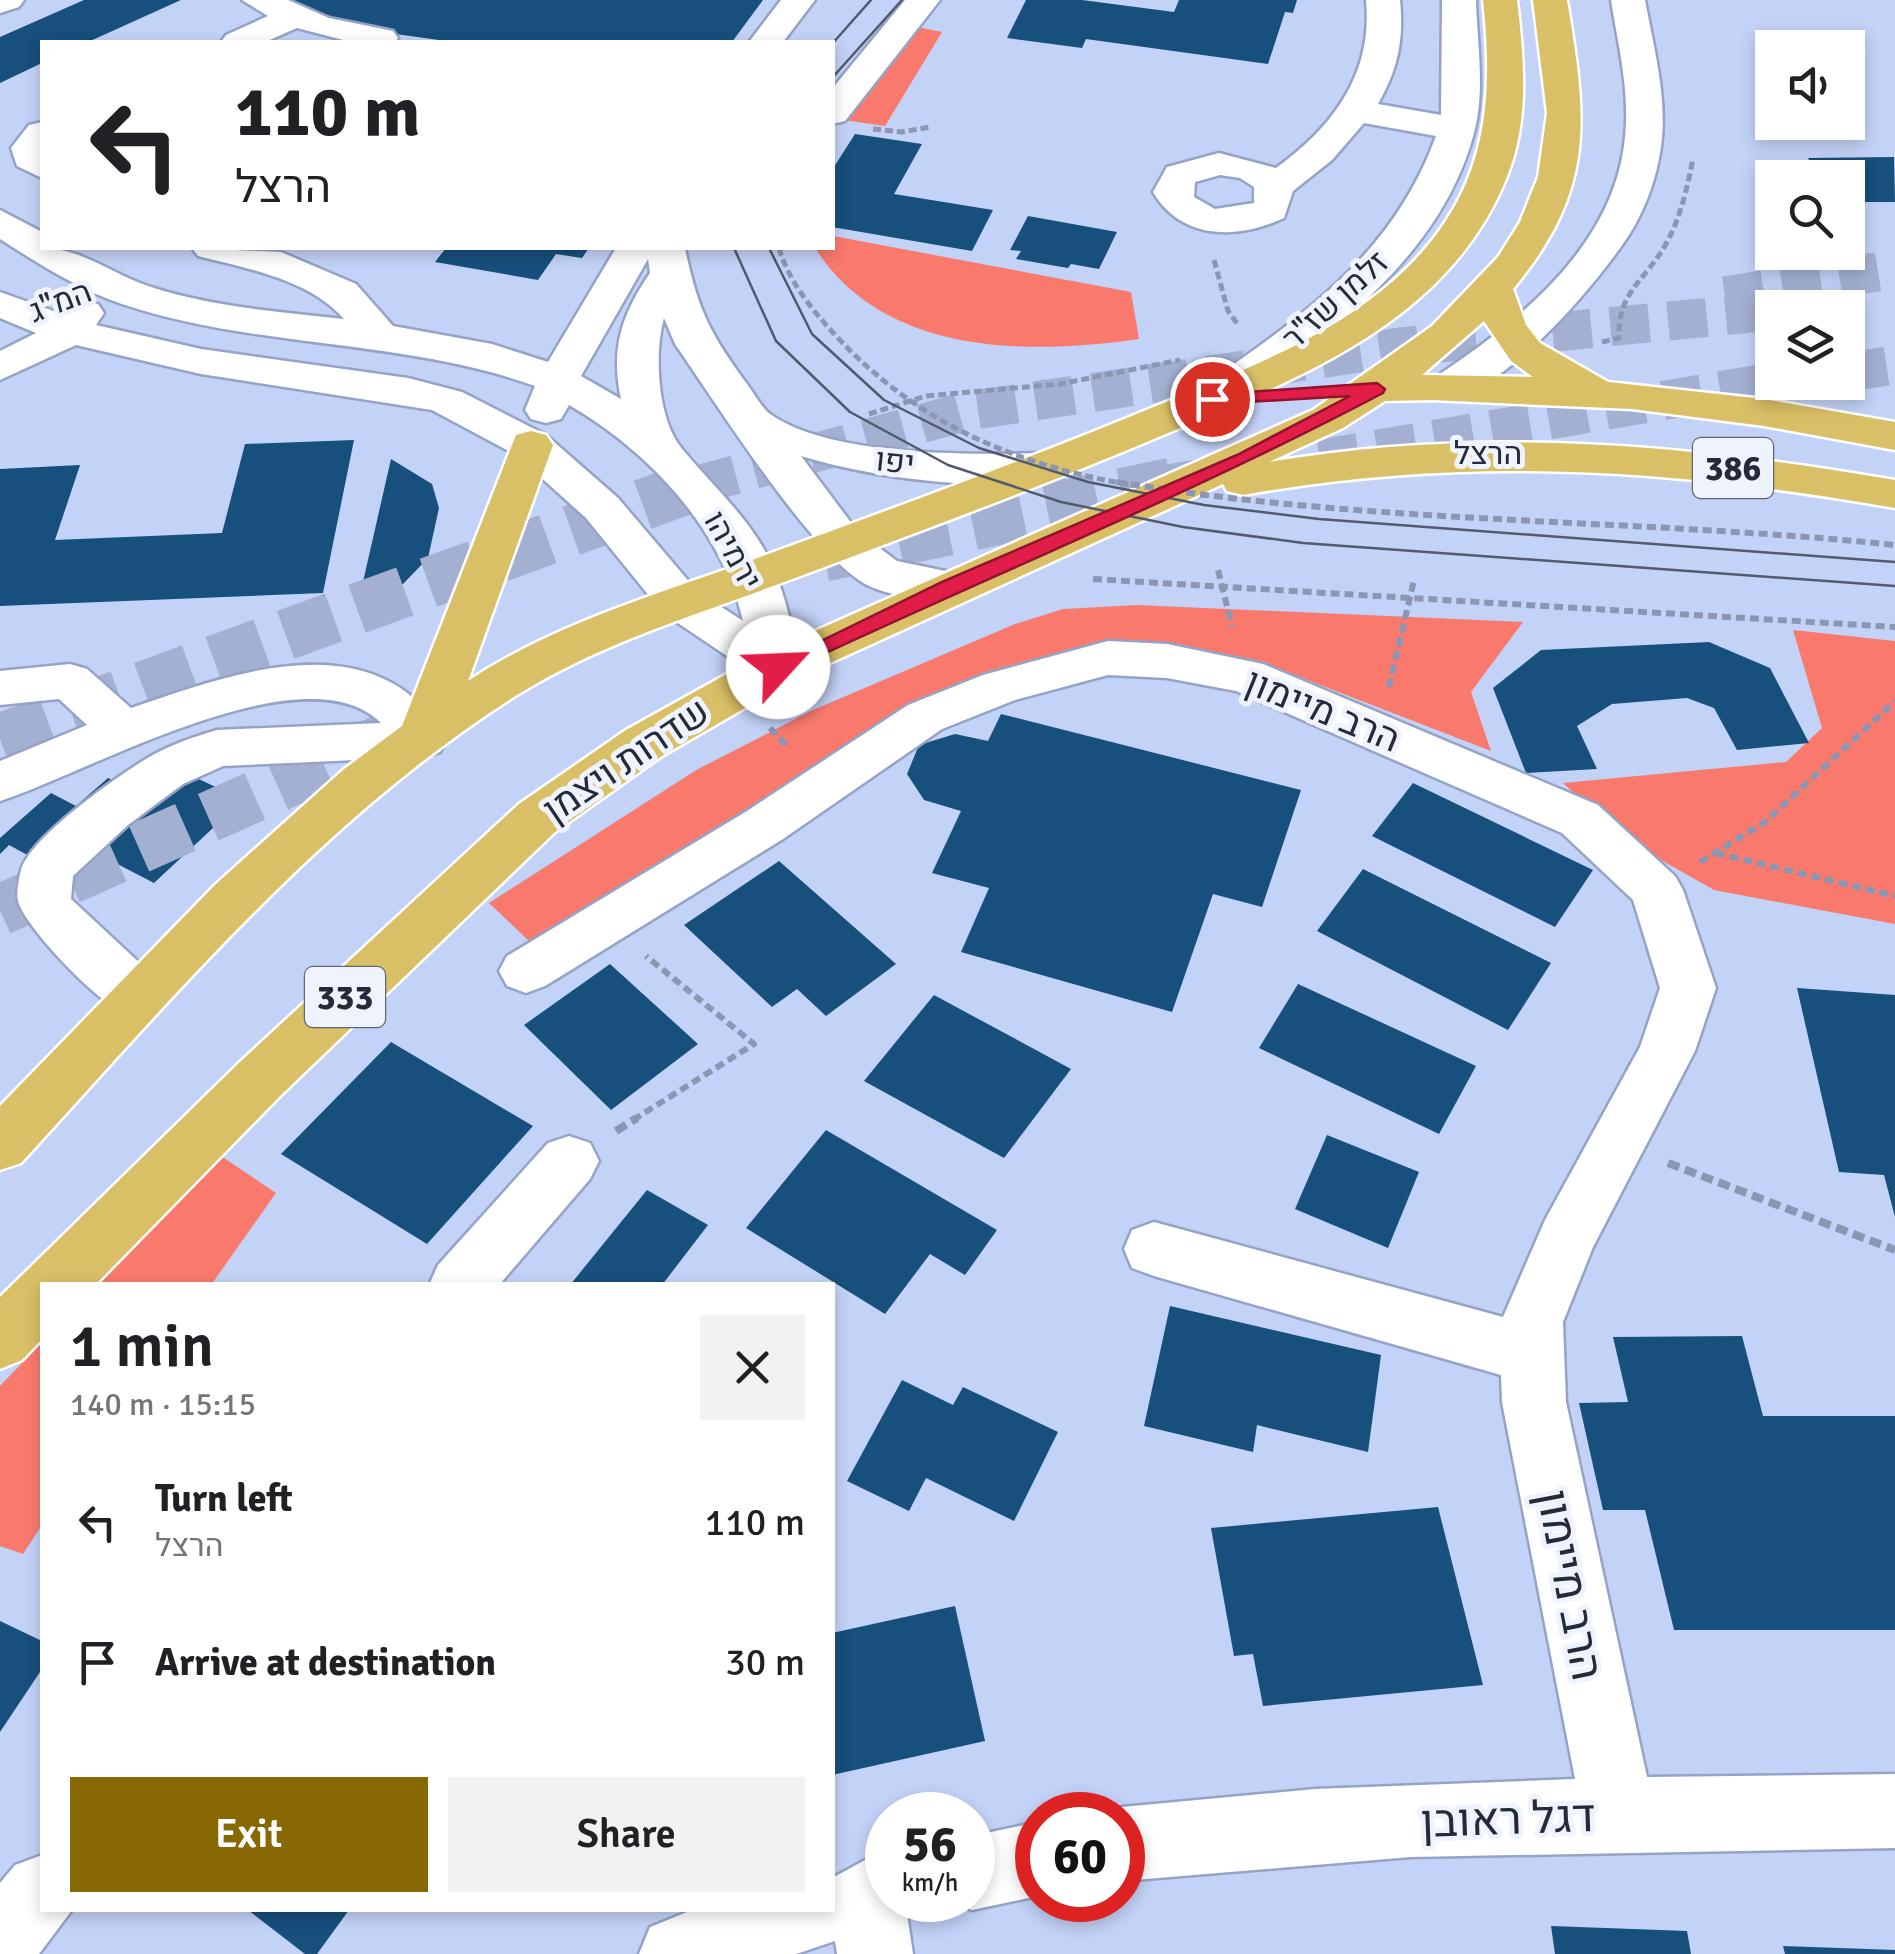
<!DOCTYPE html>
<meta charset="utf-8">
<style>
:root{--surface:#fff;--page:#f2f2f2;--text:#202124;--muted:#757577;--accent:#876803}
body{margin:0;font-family:Signika,Heebo,sans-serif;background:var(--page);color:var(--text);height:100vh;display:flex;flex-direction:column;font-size:38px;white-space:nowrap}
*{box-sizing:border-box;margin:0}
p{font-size:32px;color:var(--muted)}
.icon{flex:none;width:55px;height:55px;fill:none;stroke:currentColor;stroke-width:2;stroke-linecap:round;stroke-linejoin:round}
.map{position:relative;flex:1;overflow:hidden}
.panel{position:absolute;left:40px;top:1282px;width:795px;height:630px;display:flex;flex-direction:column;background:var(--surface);border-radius:0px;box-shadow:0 5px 15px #0003}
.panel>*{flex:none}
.top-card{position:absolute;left:40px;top:40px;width:795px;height:210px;border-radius:0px;box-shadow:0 5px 15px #0003;background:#fff;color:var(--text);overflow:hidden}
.controls{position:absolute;left:1755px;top:30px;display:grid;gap:20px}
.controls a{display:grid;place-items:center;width:110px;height:110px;border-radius:0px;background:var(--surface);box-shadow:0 5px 15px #0003;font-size:50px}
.speed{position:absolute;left:865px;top:1792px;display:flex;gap:20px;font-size:50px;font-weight:700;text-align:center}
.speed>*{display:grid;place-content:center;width:130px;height:130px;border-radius:50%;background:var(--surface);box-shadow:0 5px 15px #0003;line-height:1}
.speed small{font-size:25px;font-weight:400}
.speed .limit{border:15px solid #d22;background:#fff;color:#111}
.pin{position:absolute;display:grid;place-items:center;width:85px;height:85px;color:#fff;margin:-42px;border:5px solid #fff;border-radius:50%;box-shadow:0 2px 10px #0007}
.me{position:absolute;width:110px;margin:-55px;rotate:65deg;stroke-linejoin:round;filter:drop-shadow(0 0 8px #0008)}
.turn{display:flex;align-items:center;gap:35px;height:210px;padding:0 30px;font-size:45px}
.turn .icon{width:130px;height:130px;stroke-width:2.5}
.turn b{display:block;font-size:70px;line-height:85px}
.round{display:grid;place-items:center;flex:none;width:105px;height:105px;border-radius:0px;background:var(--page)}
.headline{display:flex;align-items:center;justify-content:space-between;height:170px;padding:0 30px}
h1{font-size:60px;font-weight:600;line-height:75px}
.button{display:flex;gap:20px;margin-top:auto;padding:20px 30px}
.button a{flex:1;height:115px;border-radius:0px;background:var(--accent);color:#fff;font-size:40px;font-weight:600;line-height:115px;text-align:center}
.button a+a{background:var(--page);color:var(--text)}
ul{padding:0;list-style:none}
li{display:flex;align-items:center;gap:30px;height:140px;padding:0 30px}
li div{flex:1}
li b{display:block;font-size:38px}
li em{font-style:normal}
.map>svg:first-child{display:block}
.green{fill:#f97a6d}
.building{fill:#174f7d}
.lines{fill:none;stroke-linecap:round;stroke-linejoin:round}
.highway-tunnel-far1{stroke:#a3b0d1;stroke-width:39;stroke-dasharray:39 19;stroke-linecap:butt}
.highway-tunnel{stroke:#a3b0d1;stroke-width:51;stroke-dasharray:51 25;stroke-linecap:butt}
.minor-casing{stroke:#94a3c6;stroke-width:5}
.major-casing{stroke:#fff;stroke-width:5}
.path-far2{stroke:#8b96b3;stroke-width:5;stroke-dasharray:8 4;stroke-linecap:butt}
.path-far1{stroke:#8b96b3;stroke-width:6;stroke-dasharray:9 5;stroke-linecap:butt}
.path{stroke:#8b96b3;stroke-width:8;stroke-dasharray:12 6;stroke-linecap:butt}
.minor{fill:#fff;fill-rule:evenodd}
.major{fill:#d9bf66;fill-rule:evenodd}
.tram{stroke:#525a6f;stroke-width:2.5}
.path-bridge-far1{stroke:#8b96b3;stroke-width:5;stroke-dasharray:8 4;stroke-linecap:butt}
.path-bridge{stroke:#8b96b3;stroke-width:6;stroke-dasharray:9 5;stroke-linecap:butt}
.route{fill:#e11d48;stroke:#92132f;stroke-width:2.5}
.labels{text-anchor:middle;stroke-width:10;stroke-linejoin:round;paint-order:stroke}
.far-street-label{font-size:32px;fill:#242a38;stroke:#eef3fe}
.shield{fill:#eef3fe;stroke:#616673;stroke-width:2.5}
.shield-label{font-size:35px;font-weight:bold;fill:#242a38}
.street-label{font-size:38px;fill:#242a38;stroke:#eef3fe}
.near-street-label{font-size:45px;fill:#242a38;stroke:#eef3fe}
</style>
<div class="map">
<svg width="1895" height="1954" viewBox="0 0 1895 1954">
<rect width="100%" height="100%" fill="#c3d2f7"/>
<g class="green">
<path d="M907,25L942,32L885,126L836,119Z"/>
<path d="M833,236L1131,292L1139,339C1028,355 884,356 815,248H832Z"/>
<path d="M1137,605L1523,622L1471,692L1491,751L1271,666L1187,651L982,686L734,817L529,941L489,903L698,769L813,710L1015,624L1063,609Z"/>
<path d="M1793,630L1895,641V924L1714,890L1624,839L1563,783L1786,762L1822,728Z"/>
<path d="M221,1156L276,1193L211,1285H97Z"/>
<path d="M42,1342V1525L23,1554L0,1546V1386Z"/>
</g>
<g class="building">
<path d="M84,0H181L88,42H42V63L0,83V37Z"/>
<path d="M272,0H763L732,42H453L360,29Z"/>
<path d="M1026,0H1082L1174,12L1179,0H1297L1293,13L1285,12L1268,64L1086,39L1082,48L1007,38Z"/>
<path d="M855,134L922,144L894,194L993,210L972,251L832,227V170Z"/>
<path d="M1894,157L1895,202H1848V178H1819L1808,158Z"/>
<path d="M1028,216L1078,225L1117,232L1099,269L1071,264L1068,268L1016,259L1021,251L1010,250Z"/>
<path d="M446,248H589L582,258L556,254L538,280L435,262Z"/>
<path d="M354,440L323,593L0,606V469L80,465L55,540L222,533L245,444Z"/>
<path d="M391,459L432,484L439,508L428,558L403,584L360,595Z"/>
<path d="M1709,642L1770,668L1809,743L1737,750L1714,708L1687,698L1612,704L1577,726L1597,769L1526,773L1493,688L1541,650Z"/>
<path d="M1001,714L1301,790L1262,907L1213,894L1172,1012L961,952L989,888L932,873L961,811L924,800L907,774L919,745L955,734L988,741Z"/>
<path d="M184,772L243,800L154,883L100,855L63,888L22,867L33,858L9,845L0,854V838L51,793L76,806L108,778L153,800Z"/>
<path d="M1413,783L1593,870L1555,927L1372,836Z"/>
<path d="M779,861L896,964L826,1016L797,989L772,1007L684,925Z"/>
<path d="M1363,869L1551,963L1508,1030L1317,931Z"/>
<path d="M610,964L698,1044L611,1110L524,1025Z"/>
<path d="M1298,984L1476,1066L1439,1134L1259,1048Z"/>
<path d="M1797,988L1895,995V1217L1884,1175L1839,1172Z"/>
<path d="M934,995L1071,1069L1004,1158L864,1081Z"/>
<path d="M391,1042L533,1126L427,1244L281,1154Z"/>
<path d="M826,1130L997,1230L965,1275L930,1254L885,1314L746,1228Z"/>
<path d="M1327,1135L1419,1172L1388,1248L1295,1209Z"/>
<path d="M647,1190L708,1225L662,1285H570Z"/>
<path d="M1170,1306L1381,1355L1368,1452L1257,1425L1253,1452L1144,1426Z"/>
<path d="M1742,1336L1763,1416H1895V1630H1674L1645,1510H1603L1579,1403L1628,1402L1613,1337Z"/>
<path d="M902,1380L953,1405L963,1387L1058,1432L1014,1521L926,1478L909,1511L847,1481Z"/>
<path d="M1438,1507L1483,1685L1263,1706L1253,1654L1234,1656L1211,1528Z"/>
<path d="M955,1606L985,1741L832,1775V1633Z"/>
<path d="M0,1621L42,1641V1669L0,1732Z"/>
<path d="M248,1910H349L317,1954H305Z"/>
<path d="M1551,1926L1687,1931L1691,1954H1555Z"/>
<path d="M1783,1946L1895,1950V1954H1785Z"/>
</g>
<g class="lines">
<g class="highway-tunnel-far1">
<path d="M1725,296L1895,269"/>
<path d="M1848,372L1895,365"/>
<path d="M1320,459L1772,382"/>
<path d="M698,485L967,411L1400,347L1772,311"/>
<path d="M1162,485L1210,477"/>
</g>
<g class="highway-tunnel">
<path d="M824,556L1177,482"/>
<path d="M0,739L705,482"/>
<path d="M0,910L404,730"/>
</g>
<g class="minor-casing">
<g id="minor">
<path d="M0,0H24L19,7L0,13Z"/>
<path d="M242,0H288L329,18L393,31L398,38L395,42H351L297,28L265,42H221L226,35L268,16Z"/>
<path d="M781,0H815L783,42H749Z"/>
<path d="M905,0H940L845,121L832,124V89Z"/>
<path d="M1366,0H1400C1404,40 1398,69 1378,104L1441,115L1442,0H1476C1477,42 1485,88 1475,129C1443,257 1328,336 1227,408L1212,412L1197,408L1191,399L1197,390C1299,319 1392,257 1436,136L1364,123L1332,160L1293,191L1284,218C1237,240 1181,240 1153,192L1167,167L1219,153L1276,168C1334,126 1373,73 1366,0ZM1220,175L1240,178L1254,187V203L1215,209L1194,197L1195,182Z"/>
<path d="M1611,0H1645C1654,49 1669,103 1660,153C1656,178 1647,203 1635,225C1607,274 1491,413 1431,398L1425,389L1431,380C1517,323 1615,247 1625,137C1630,91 1618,45 1611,0Z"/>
<path d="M42,122V178L17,166L11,148L29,125Z"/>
<path d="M0,210L42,232V248C82,248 113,275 151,287C213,307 280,312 344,319C309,279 248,269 198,256L192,248L281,252L356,284L393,326L492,344L548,362L616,248H685C697,308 710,334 747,384C754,393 761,407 770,414C831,457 974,455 1047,453L1063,457L1069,467L1063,477C994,495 869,477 801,456L858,532L897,561L965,575L972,586L965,597C940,604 891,597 867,585C812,556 715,401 675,344L664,318C654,354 657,420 683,450C711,484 743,512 765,551C785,587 791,628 802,667L795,679L778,684L761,679L663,613L586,518L516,455L432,410L201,374L76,345L0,380V351L36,333L0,318V292L62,314C73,301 82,300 98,304L104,313L96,325L201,349L408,378L462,392L546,435L618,498L697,591L743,621C722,529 650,452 569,405L561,419L546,423L531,419L525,410L535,386C401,338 256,349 122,304C78,289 39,264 0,239ZM648,259L650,273C622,314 610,349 621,399L581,376Z"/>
<path d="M1108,641L1167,644L1263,664L1598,805L1675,876L1683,890L1716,988L1695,1051L1593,1247L1563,1322L1566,1402L1647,1777L1895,1774V1848L1411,1857L1122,1881V1815H1103L1122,1807L1315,1789L1575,1779L1502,1402L1501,1375L1154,1276L1132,1268L1124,1249L1132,1230L1154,1222L1503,1317L1545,1220L1640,1047L1660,988L1633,900L1562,833L1236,691L1167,678L1108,675L1015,700L942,729L783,839L545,986L526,993L507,986L499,971L507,956L747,811L908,705L983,675Z"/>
<path d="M70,664L87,669L131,708C236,672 378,619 447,739L440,752L422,757L223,766L183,784L128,825L73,876L71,899L158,980L166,996L158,1012C151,1014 142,1018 136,1018C108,1015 25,928 18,901C16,893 19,878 21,870C30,838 116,777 146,759C167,746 193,737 217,730L381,723C304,647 86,774 0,801V761L87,725L59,699L0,705V671Z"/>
<path d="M569,1136L590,1143L599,1161L590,1179L499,1285H429L438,1265L548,1143Z"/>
<path d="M1038,1822V1896L972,1910L947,1900H972V1836Z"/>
<path d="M42,1855V1910H72L39,1954H0V1883L15,1865Z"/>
<path d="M867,1859L888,1868V1900H905L913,1954H837L835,1941L796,1954H639L650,1927L692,1910H832V1878Z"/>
</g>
</g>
<g class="major-casing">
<g id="major">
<path d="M1483,0H1517C1524,60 1530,121 1506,179C1447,324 1295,380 1161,436C1035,489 905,537 776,585C689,617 597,645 517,695C325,816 174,996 21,1163L0,1170V1106L216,884L343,770L402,726L516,435L531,431L546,435L553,445L468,681C554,624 655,595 752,560C889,510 1026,460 1161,404C1261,363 1373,322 1439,231C1490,161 1492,83 1483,0Z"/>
<path d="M1533,0H1567C1587,120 1596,189 1513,289L1526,325L1540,343L1608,382L1764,399L1895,422V450L1764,426L1632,409L1432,400L1385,401L1343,428L1269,462C1479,426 1686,444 1895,480V508C1672,469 1468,455 1243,495L1227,491L1223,484L795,679L662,756L555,832L280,1096L95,1285H42V1339L22,1360L0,1369V1297L240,1062L519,804L626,730L761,655L1313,410L1432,326L1498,257L1520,222L1538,177L1547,113ZM1484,321L1511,361L1533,377L1422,375Z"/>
</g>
</g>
<g class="path-far2">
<path d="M873,129L902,132L930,127"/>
<path d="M1214,260L1228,311L1239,326"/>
<path d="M1602,342L1619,338C1617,291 1647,280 1667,242C1681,216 1687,188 1693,159"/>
<path d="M869,414L926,396L1060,384L1180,360"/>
</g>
<g class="path-far1">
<path d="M1218,570L1232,626"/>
<path d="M1093,579L1895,627"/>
<path d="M1389,687L1414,580"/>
<path d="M770,728L788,747"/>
<path d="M1716,853L1895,896"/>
<path d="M1700,862L1765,822L1895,701"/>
<path d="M633,1120L754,1044L646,956"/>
</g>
<g class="path">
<path d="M616,1131L637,1118"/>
<path d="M1668,1163L1895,1250"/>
</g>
<use href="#minor" class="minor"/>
<use href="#major" class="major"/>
<g class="tram">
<path d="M832,44L871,0"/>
<path d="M832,78L902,0"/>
<path d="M734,248L776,341L850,412L948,465L1061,502L1183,527L1303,543L1895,586"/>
<path d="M769,248L812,334L884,400L979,448L1088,482L1204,505L1319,519L1895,562"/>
</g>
<path class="path-bridge-far1" d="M779,248C789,282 813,311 837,337C917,423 1017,466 1132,485"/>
<path class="path-bridge" d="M1117,482C1374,525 1636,518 1895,545"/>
</g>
<path class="route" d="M1377,383L1385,389L1383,393C1188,496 984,578 785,672L778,674L768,667L942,582L1237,455L1350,396L1212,404L1203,399L1206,395Z"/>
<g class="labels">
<g class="far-street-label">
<text transform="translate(1335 300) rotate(-42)" y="11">זלמן שז"ר</text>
<text transform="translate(60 301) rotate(-21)" y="11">המ"ג</text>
<text x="1488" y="464">הרצל</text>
<text transform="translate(895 461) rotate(6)" y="11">יפו</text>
<text transform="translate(733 550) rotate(61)" y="11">ירמיהו</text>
</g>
<g class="shield">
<rect x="1693" y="438" width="80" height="60" rx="8"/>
<rect x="305" y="967" width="80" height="60" rx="8"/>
</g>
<g class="shield-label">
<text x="1733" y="480">386</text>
<text x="345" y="1009">333</text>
</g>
<g class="street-label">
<text transform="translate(1323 710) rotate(22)" y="13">הרב מיימון</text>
<text transform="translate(626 760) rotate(-34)" y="13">שדרות ויצמן</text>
</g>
<g class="near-street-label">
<text transform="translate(1571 1585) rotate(79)" y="16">הרב מיימון</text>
<text transform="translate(1508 1818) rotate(-2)" y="16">דגל ראובן</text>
</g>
</g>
</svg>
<div class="controls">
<a><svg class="icon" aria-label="sound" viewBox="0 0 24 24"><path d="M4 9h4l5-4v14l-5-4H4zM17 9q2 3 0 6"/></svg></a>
<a><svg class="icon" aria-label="search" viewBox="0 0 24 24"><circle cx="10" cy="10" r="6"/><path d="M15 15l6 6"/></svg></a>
<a><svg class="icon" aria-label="layers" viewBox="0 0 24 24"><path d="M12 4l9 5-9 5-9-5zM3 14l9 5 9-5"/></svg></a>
</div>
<div class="speed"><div>56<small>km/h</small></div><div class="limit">60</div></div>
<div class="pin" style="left:1212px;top:399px;background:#d93025"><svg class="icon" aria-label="arrive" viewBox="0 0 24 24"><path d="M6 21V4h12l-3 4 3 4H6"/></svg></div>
<svg class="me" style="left:778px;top:667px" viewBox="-20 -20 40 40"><circle r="19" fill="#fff"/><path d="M0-13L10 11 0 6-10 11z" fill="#e11d48"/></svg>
<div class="top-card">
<div class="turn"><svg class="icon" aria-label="left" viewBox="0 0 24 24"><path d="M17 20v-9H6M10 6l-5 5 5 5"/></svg><div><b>110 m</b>הרצל</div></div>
</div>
<section class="panel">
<div class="headline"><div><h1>1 min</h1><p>140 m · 15:15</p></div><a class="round"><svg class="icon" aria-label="close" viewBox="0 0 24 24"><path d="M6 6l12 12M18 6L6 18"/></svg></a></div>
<ul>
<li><svg class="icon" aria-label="left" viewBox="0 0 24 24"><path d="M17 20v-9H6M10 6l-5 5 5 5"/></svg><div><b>Turn left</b><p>הרצל</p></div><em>110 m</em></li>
<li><svg class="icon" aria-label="arrive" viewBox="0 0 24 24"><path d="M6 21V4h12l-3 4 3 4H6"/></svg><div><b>Arrive at destination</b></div><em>30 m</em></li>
</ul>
<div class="button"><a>Exit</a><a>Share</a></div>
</section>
</div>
